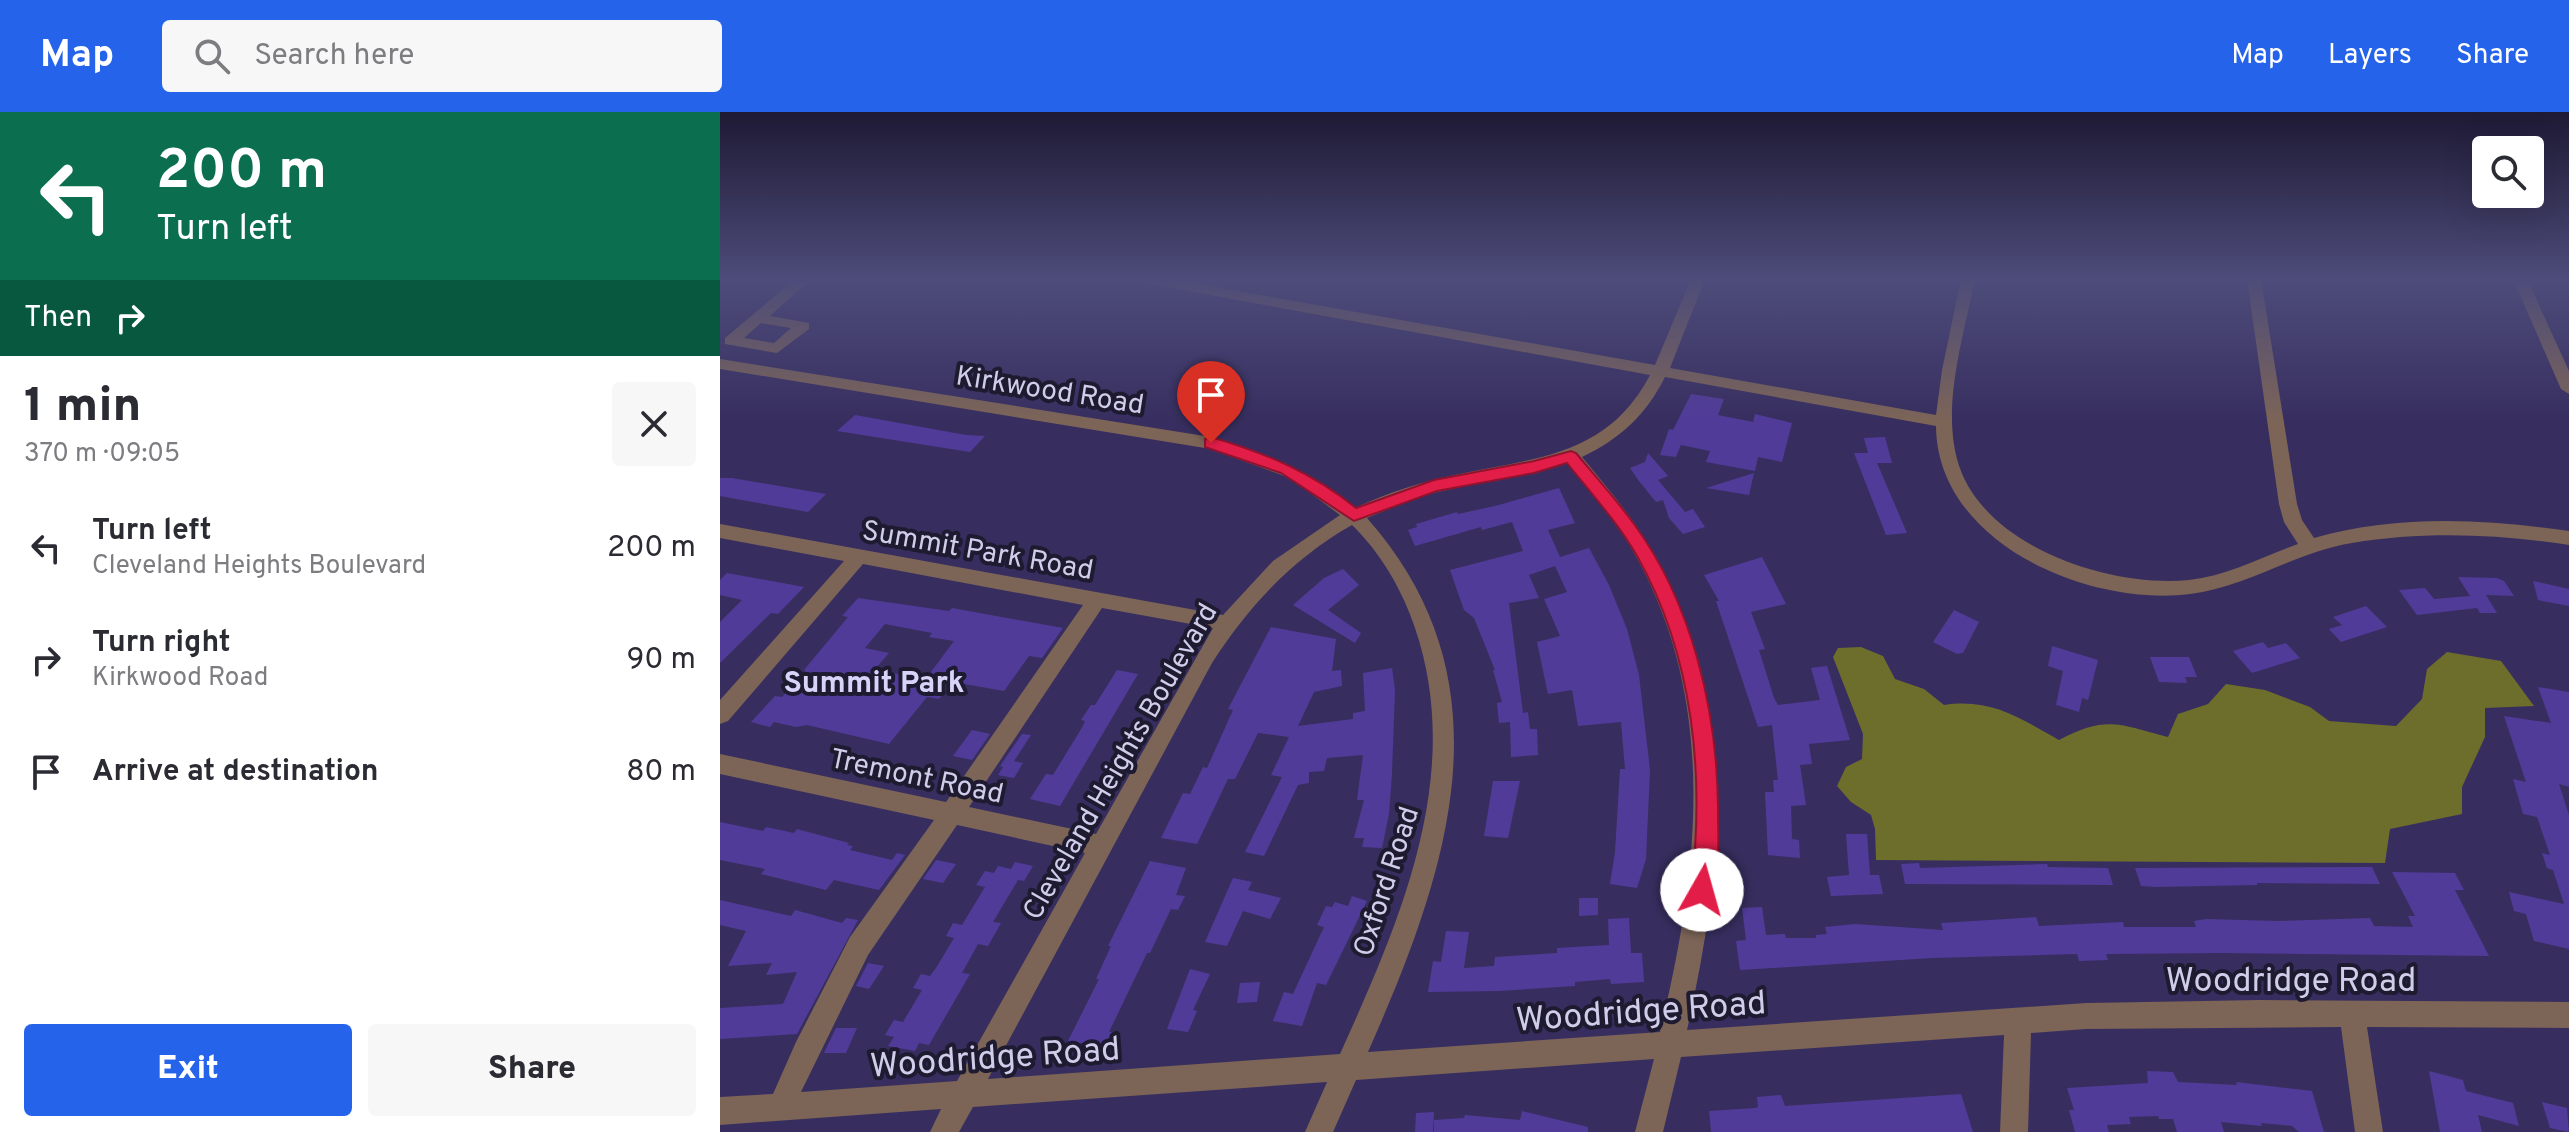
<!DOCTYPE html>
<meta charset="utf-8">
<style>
:root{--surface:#fff;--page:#f7f7f7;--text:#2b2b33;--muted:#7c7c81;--accent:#2563eb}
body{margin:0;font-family:Overpass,sans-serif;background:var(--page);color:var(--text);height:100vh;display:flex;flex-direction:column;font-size:30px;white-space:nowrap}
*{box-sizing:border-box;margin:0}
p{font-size:26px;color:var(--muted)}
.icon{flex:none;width:44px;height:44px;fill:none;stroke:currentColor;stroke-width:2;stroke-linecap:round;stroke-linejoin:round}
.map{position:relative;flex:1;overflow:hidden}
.details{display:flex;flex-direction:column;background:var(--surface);width:720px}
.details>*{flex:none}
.guide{background:#0b6e4f;color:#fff;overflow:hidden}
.fabs{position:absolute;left:1752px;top:24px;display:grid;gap:16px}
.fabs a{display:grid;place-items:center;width:72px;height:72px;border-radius:8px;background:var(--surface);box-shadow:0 8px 32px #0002;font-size:40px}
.pin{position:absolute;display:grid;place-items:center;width:68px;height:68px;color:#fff;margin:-82px -34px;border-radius:50% 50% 50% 0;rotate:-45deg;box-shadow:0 0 8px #0007}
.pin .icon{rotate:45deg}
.me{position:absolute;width:88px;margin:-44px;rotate:7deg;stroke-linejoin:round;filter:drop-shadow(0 0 6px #0008)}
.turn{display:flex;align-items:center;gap:28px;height:168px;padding:0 24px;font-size:36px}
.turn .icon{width:104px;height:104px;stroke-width:2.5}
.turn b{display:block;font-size:56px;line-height:68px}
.then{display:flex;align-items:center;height:76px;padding:0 24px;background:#0003;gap:16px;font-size:30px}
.round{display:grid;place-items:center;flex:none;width:84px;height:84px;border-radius:8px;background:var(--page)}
.overview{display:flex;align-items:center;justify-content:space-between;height:136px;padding:0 24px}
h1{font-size:48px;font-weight:800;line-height:60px}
.button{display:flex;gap:16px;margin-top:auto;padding:16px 24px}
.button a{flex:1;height:92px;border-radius:8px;background:var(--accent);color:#fff;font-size:32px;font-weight:800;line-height:92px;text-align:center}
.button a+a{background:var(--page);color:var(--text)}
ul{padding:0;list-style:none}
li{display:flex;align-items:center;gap:24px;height:112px;padding:0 24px}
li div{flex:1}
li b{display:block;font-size:30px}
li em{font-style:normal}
header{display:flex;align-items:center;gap:48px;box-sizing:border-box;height:112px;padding:0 40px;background:var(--accent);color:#fff}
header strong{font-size:38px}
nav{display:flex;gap:44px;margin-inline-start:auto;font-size:28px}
.search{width:560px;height:72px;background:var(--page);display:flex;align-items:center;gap:20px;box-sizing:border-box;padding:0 28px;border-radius:8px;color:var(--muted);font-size:30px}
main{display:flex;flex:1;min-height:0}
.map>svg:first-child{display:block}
.forest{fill:#6d6d2c}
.building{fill:#513b99;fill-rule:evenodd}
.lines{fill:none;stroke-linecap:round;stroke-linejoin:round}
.minor{fill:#7c6457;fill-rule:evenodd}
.route{fill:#e11d48;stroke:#92132f;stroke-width:2}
.labels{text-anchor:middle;stroke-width:8;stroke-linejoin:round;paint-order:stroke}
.street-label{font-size:28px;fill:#d0cdeb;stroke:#1e1b31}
.neighbourhood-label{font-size:30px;font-weight:bold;fill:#d8d4f9;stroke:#1e1b31}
.near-street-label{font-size:34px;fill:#d0cdeb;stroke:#1e1b31}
</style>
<header>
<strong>Map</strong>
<div class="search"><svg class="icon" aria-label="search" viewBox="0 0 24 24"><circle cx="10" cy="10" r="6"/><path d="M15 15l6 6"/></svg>Search here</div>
<nav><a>Map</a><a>Layers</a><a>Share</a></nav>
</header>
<main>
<section class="details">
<div class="guide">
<div class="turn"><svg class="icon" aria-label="left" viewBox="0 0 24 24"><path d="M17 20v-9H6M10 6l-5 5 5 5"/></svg><div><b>200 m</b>Turn left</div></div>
<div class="then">Then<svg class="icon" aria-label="right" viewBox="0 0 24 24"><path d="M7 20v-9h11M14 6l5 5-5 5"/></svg></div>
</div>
<div class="overview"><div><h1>1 min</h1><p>370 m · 09:05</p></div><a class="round"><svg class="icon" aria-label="close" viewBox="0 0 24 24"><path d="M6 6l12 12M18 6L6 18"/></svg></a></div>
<ul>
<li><svg class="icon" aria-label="left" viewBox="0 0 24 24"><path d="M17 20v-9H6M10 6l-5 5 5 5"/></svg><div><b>Turn left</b><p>Cleveland Heights Boulevard</p></div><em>200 m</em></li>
<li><svg class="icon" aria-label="right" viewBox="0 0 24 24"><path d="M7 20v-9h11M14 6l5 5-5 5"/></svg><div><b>Turn right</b><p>Kirkwood Road</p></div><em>90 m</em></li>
<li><svg class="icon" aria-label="arrive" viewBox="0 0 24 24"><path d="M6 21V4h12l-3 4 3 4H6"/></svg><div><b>Arrive at destination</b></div><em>80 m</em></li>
</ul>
<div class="button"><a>Exit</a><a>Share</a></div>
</section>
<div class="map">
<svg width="1849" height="1020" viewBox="0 0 1849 1020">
<rect width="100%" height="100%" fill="#372e5f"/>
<path class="forest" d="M1141,535L1163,544L1175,567L1204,577L1224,593C1271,586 1300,606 1339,628C1386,603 1399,612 1448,625L1458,602L1488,592L1506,572L1545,578L1590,595L1609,609L1676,614L1702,587L1707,557L1727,540L1781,549L1814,594L1765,596V625L1742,675V702L1670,717L1665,751L1156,748L1155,717L1151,703L1131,690L1117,674L1126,655L1142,647L1143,622L1113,545L1118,536Z"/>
<g class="building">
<path d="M971,282L1004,287L998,303L1033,310L1035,302L1072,311L1062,350L1038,345L1035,359L986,350L990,339L961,333L956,345L940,343L949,317L953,318Z"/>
<path d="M135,303L246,323L265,324L250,340L117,319Z"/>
<path d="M1165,325L1172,351H1157L1187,421L1166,423L1134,341H1148L1144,326Z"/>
<path d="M928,341L948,364L938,368L965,400L973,397L985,415L963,422L949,406L943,388L936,390L919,369L910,356L925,350Z"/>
<path d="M1034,361L1029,383L986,376Z"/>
<path d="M0,366H12L106,382L88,400L0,384Z"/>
<path d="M839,376L855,411L828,418L840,445L869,436L889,473L907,517L919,563L930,658L926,747L917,776L890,772L895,740L900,657H905L901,610L858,614L852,578L828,582L817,530L840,524L824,487L847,480L835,454L809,463L819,486L789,491L803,601L808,600L810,617H817L818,643L791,645L790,610L779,611L777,591L782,590L773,558H775L754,506L744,498L730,458L803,439L792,410L762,418L761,415L695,434L688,418L697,415L696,412L737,400L738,402L775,394Z"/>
<path d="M1042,445L1066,492L1031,500L1045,537L1039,538L1054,586L1058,593L1100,588L1091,556L1107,554L1130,628L1089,632L1092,652L1080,653L1086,693L1071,694L1072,727L1079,728L1080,746L1048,743L1045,680H1054L1053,668H1058L1052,613L1038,615L996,489H999L984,463Z"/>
<path d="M623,457L639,473L608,498L641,521L635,531L573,493L604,466Z"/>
<path d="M7,461L84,475L58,502L51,501L0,551V510L22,488L0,483V468Z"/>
<path d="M1738,465L1777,466L1784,469L1794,484L1766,483L1777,501H1760L1757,496L1697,503L1679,478L1705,476L1714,487L1750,484Z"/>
<path d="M1813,469L1849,477V494L1818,488Z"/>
<path d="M138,486L229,499L232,496L343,516L322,546L309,544L284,579L233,570L219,587L207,585L169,632L87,613L76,615L54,610L50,615L31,610L55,584L62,585L86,559L84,558L128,505L122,504ZM165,512L212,521L209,525L234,529L205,568L155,557L169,541L145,536Z"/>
<path d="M1646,494L1667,515L1621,530L1609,517L1622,513L1613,505Z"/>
<path d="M1234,498L1259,510L1243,541L1237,542L1213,530Z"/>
<path d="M551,515L616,527L612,559L621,558L622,574L594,580L578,614L633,607V601L645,599L643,561L672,556L675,578L672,661L669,702L662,736L642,735L644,726H634L644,688H637L643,643L607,646L604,659L589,660V671L578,673L544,744L525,740L562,665L551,663L569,625L538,621L515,667H508L477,732L441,726L463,681L470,682L483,655L487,656L513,598L508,597Z"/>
<path d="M1543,530L1548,536L1566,531L1580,546L1532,561L1513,539Z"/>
<path d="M1332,534L1378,548L1368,588L1362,586L1359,600L1336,593L1343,559L1328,554Z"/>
<path d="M1430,545H1469L1477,565H1465L1467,571L1439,570Z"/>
<path d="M397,558L418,562L340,694L310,687L326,662L333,663L363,614L365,609L361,608L371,593H375Z"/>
<path d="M1818,575L1849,580V675L1839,672L1849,703V837L1814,829L1806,802L1794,799L1789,780L1844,792L1833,758L1827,756L1822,741L1830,743L1817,705L1803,702L1793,667L1806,670L1784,604L1831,611Z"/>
<path d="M252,618L270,622L252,648L233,644Z"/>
<path d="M302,622L311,623L294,649L303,651L294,666L278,663L283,655L280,654Z"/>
<path d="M773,669H800L788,726L764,724Z"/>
<path d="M0,710L43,719L46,715L74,721L77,717L129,731L127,733L133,734L130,738L172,748L177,741L185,743L159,778L114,768L106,778L41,762L45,757L0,748Z"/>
<path d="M1126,722H1147L1150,763H1159L1163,782L1111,784L1107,765L1129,763Z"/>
<path d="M216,748L236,752L223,771L203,767Z"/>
<path d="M430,749L466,756L456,783L465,784L458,798L451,797L430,841H427L389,920H392L384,935L348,929L379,867H376L391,834H388Z"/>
<path d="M295,750L313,754L304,769L298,768L273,810L281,811L268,834L258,832L242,861L250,862L209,933L199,931L195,939L168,934L174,925L165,923L174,908L183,910L202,878L193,876L201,862L210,864L216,856L234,826L226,824L233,811L242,813L265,775L256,773L265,759L274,761L278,754L291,757Z"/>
<path d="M1199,751L1200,756L1327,752L1328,755L1388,756L1393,773L1185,772L1181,752Z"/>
<path d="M1652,755L1660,772L1537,771V773L1437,775L1421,774L1415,756Z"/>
<path d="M1672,760L1735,761L1744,778H1735L1769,844L1502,841L1386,842L1388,848L1359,849L1357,842L1212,846L1020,858L1016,829L1026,828L1022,796L1042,795L1046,823L1065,822L1066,826H1096V823L1107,822L1105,815L1135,812L1223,818L1221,811L1316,805L1319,814L1403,810L1404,815H1476L1474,809L1486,807L1557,809L1650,806L1654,814L1693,815L1688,804H1695Z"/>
<path d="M513,766L532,770L528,778L561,786L550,807L523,799L507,834L485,830Z"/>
<path d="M632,784L647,789L606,873L597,871L582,914L553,909L564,880L573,882L604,815L597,813L606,794L612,795L615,790L628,794Z"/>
<path d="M859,786H878V803L859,804Z"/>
<path d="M0,788L71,804L75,798L122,811L126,806L138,808L77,922L0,927V896L63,892L77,860L46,863L52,851L8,854L26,819L0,813Z"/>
<path d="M909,806L911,841H922L924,870L891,872L890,867L855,870V874L779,879L708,880L713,849L721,850L726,819L749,820L744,856L774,854L775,845L837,841V836L889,833L888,807Z"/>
<path d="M148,851L164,854L149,877L136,874Z"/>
<path d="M470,857L490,862L473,898L477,899L468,920L447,917Z"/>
<path d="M540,870L537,890L517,891L520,871Z"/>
<path d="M116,916H137L126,941H104Z"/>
<path d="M1427,959L1453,960L1458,970L1517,973L1516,970L1592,979L1604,1020H1579L1572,1014L1541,1011L1542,1014L1501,1010L1504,1020H1457L1453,1007H1439L1438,1004L1409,1005L1411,1012L1387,1013L1389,1020H1355L1349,998H1354L1347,976L1428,971Z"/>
<path d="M1709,959L1743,968L1746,979L1793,991L1799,1014L1758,1003L1762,1020H1720Z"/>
<path d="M1241,982L1253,1020H991L989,999L1035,996L1038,995L1037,985L1061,983L1065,994Z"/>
<path d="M1822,990L1847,996L1849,1020L1830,1016Z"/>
<path d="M802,999L868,1015V1020H714V1008L744,1006L745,1003L800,1008Z"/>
<path d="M714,1000L713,1020H695L696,1001Z"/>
</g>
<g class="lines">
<g class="minor">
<path d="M75,167H91L50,204L89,211V217L57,241L5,232V226ZM41,211L71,216L54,231L24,226Z"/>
<path d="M417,167H450L935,253L971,167H985L950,256L1216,303L1222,258L1241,167H1255C1244,223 1222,291 1237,347C1260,434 1389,476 1469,468C1507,464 1542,445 1578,432L1564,410L1559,392L1527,167H1541L1577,392L1582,408L1594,426C1676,402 1766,407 1849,419V433C1777,422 1704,419 1632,431C1576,440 1527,475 1470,482C1368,495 1217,431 1216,314L945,265C926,303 900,327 862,345C885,373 909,401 928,432C1021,585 1004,752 967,918L1366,891L1541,888L1849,890V916L1647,915L1663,1020H1635L1621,915L1366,917L1311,921L1308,1020H1280L1284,923L961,945L943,1020H915L934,947L636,968L613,1020H585L607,970L253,995L239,1020H210L221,997L0,1013V985L53,982L76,930L130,825L214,708L0,662V642L226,690L363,493L143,452L8,609L0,612V588L124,449L0,426V412L503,503L553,449L620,403L570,366L491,337L0,257V247L491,325C546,341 591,359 635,396C667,381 701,370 735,363C815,346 888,344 930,263L424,171ZM847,351C870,379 895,407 913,439C999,589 979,759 940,920L648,940C727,761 794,572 647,406L700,384ZM632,413C661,441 682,478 695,516C745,663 680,809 620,942L268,967L492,551C529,494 572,447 632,413ZM382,496L493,516L376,722L249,695ZM237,713L365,741L237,969L81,980L148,843Z"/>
<path d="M1793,167H1807L1849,259V282L1841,277Z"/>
</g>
</g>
<linearGradient id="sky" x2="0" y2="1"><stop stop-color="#1e1934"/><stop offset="0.54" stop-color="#4d4c7a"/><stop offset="1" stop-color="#4d4c7a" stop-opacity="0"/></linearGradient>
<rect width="1849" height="310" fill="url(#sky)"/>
<path class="route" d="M491,325C545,341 592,360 636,396L714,368L814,349L851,339L856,341C875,364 896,387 914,412C972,491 997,598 998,695C998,723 1001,759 990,786L982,789L974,786L971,778C985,665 974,545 917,444C898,411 871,381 847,351L814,361L717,379L634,409L561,361L485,335V327Z"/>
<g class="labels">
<g class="street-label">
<text transform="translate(330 277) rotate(9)" y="10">Kirkwood Road</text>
<text transform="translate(258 437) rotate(10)" y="10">Summit Park Road</text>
<text transform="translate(399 649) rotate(-60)" y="10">Cleveland Heights Boulevard</text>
<text transform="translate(197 663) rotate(12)" y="10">Tremont Road</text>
<text transform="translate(665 769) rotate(-72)" y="10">Oxford Road</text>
</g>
<g class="neighbourhood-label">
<text x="154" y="580">Summit Park</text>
</g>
<g class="near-street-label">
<text x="1571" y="879">Woodridge Road</text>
<text transform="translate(921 898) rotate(-4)" y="12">Woodridge Road</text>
<text transform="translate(275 944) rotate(-4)" y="12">Woodridge Road</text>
</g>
</g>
</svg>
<div class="fabs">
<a><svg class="icon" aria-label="search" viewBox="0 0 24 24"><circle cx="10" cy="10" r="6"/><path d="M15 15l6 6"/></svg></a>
</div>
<div class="pin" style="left:491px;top:331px;background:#d93025"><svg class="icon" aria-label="arrive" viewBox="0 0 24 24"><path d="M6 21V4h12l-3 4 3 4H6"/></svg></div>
<svg class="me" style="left:982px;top:778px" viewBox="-20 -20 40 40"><circle r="19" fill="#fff"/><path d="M0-13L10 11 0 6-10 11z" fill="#e11d48"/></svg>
</div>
</main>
